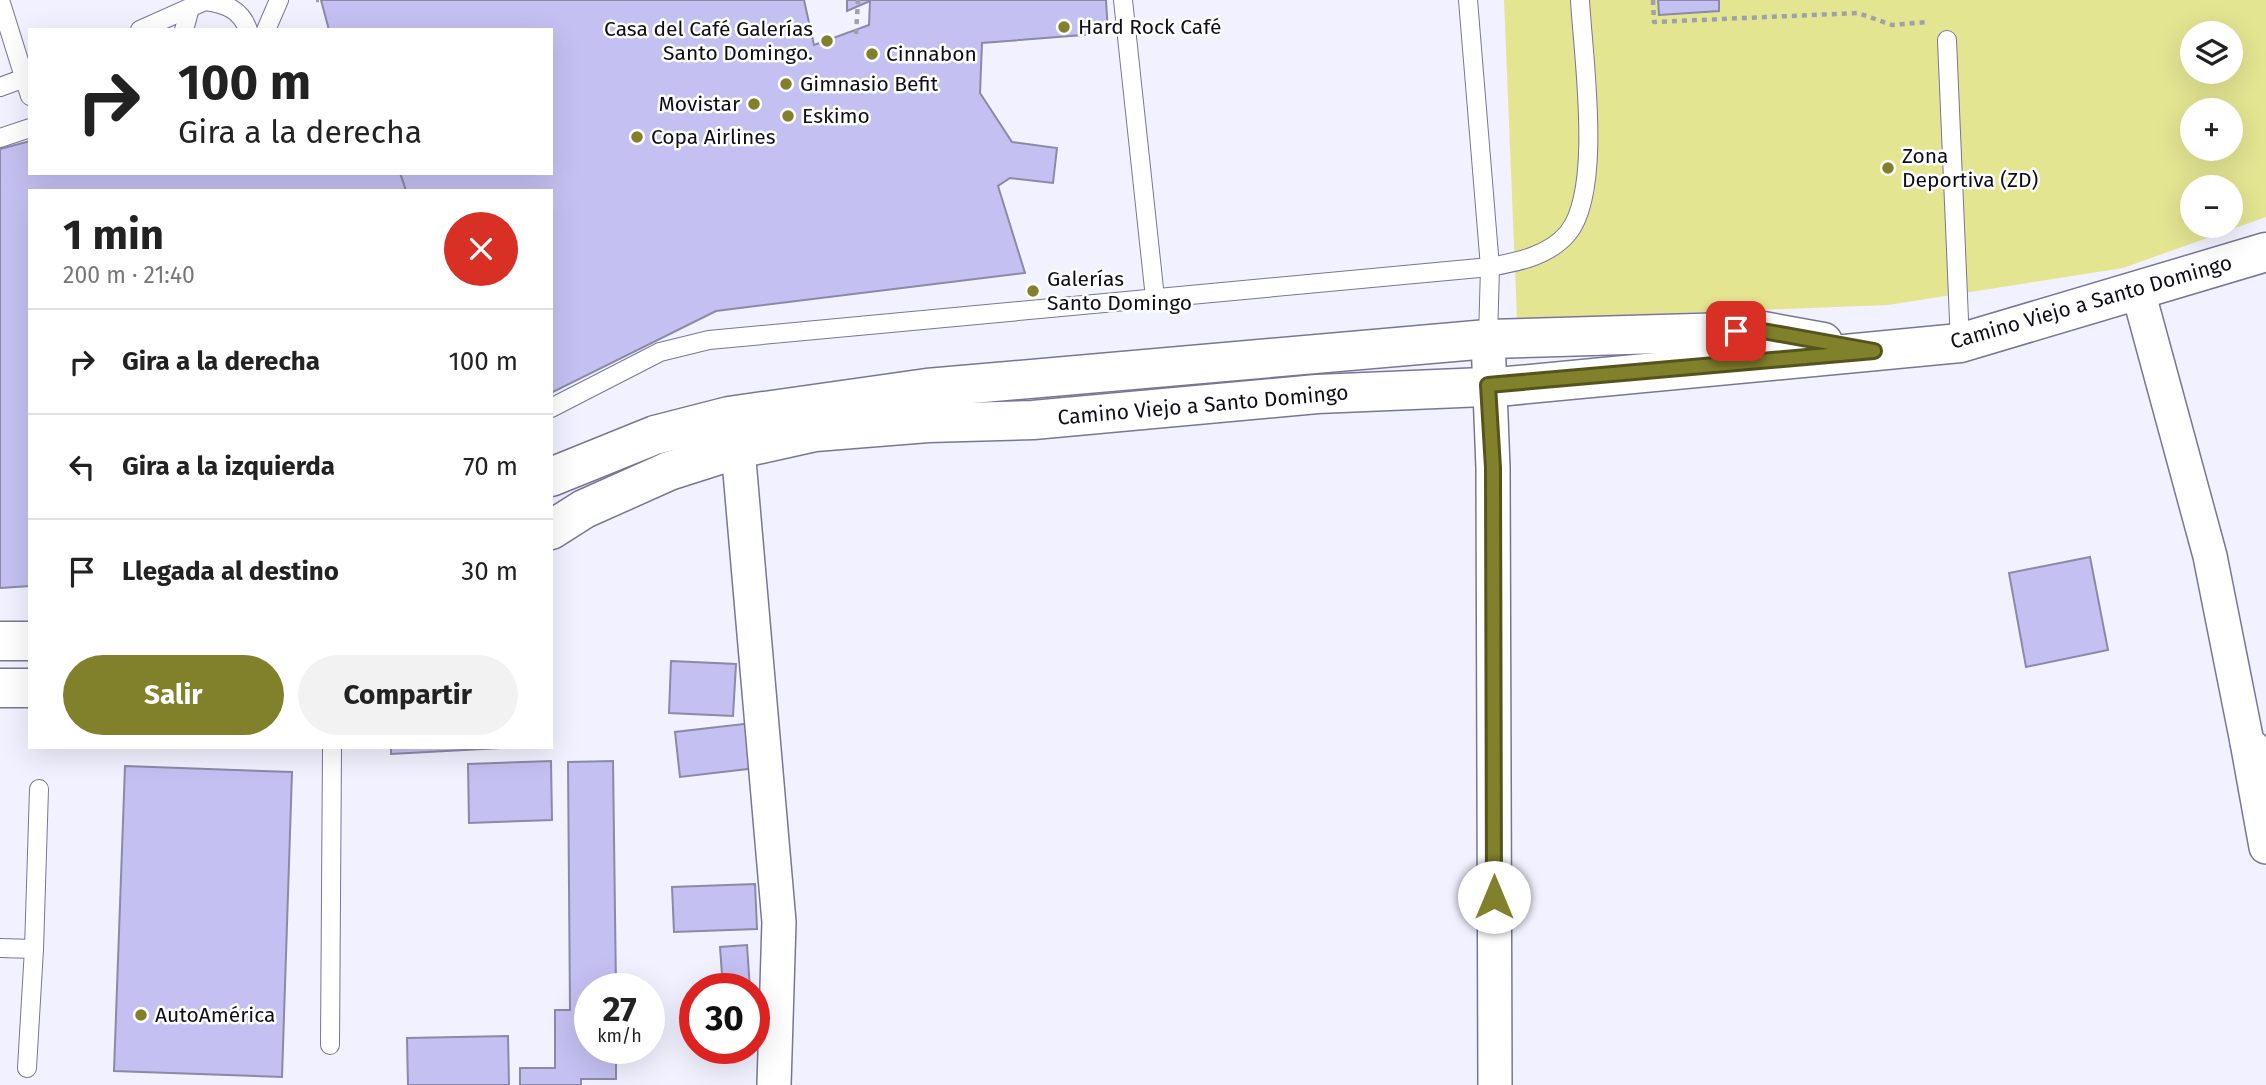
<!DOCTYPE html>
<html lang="es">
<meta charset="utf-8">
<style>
:root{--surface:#fff;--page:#f2f2f2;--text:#222;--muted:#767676;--line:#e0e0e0;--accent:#81812b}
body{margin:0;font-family:"Fira Sans",sans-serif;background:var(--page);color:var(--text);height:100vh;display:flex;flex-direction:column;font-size:26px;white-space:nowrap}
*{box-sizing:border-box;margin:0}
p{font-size:23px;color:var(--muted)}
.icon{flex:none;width:38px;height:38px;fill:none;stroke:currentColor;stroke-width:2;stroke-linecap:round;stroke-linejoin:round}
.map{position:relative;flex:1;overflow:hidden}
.drawer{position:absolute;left:28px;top:189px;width:525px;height:560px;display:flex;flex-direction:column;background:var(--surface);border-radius:0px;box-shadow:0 7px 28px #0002}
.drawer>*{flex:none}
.hud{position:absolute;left:28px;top:28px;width:525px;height:147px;border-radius:0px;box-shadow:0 7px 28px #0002;background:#fff;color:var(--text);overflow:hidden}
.fabs{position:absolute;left:2180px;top:21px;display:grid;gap:14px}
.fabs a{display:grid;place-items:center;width:63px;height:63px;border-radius:50%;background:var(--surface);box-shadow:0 7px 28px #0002;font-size:35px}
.speed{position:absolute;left:574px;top:973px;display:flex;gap:14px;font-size:35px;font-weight:700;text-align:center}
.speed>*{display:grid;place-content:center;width:91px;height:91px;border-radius:50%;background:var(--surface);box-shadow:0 7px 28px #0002;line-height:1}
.speed small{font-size:18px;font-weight:400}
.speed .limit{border:10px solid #d22;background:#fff;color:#111}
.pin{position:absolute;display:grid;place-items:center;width:60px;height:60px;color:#fff;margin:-30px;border-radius:14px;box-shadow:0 4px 10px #0006}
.me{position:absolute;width:77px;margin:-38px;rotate:0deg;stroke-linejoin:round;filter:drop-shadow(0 0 5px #0008)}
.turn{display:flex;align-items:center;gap:24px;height:147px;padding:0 35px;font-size:32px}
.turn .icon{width:91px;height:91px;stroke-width:2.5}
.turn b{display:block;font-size:49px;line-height:60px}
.round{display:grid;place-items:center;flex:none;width:74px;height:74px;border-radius:37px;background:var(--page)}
.head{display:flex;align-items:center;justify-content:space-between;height:119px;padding:0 35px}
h1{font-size:42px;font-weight:700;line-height:52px}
.action{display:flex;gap:14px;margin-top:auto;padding:14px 35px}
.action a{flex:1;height:80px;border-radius:42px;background:var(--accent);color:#fff;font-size:28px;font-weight:700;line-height:80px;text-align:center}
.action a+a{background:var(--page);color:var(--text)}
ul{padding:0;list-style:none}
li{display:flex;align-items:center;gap:21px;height:105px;padding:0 35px;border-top:2px solid var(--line)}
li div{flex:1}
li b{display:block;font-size:26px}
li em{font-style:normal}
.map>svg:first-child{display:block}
.green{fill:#e3e591;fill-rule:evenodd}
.building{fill:#c4c1f2;stroke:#8b89a8;stroke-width:2}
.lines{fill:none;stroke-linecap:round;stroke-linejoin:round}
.service-casing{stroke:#787695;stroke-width:20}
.minor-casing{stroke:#787695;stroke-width:36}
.tertiary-casing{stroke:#787695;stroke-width:41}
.path{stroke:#a0a0ad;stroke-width:4.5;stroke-dasharray:5 5;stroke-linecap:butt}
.service{stroke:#fff;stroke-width:18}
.minor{stroke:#fff;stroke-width:33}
.tertiary{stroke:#fff;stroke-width:38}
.route-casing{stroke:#54541c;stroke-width:18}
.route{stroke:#81812b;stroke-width:12}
.poi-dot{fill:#81812b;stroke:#fff;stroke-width:2.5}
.labels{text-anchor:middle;stroke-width:5;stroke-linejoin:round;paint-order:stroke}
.poi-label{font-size:21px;fill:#0e0d19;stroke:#fff;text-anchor:start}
.street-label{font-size:21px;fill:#0e0d19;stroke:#fff}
</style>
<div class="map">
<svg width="2266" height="1085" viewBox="0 0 2266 1085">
<rect width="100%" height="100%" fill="#f1f1ff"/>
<path class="green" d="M1504,0H2266V217L2123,268L1888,305L1517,319ZM2193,33H2231V72H2193ZM2193,110H2231V149H2193ZM2193,187H2231V226H2193Z"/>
<g class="building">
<path d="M321,0H804L814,45L869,25L870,1L847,11V0H1106L1108,33L982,43L980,93L1012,142L1057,148L1053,183L1010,178L998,186L1025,273L716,311L551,393V191H406L400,173H551V30H329Z"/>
<path d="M1658,0H1719V11L1659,15Z"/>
<path d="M30,141V173H400L406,191H30V586L0,588V149Z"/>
<path d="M2090,557L2108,650L2026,667L2009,573Z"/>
<path d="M671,661L736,664L733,716L669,713Z"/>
<path d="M752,723L756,768L680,777L675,732Z"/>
<path d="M391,747H501V748L391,754Z"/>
<path d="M551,761L552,820L469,823L468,764Z"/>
<path d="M613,761L616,989H590V1048H616V1079H581V1085H520V1068H555V1010H570L568,762Z"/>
<path d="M125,766L292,772L282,1077L114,1071Z"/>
<path d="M755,884L757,929L674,932L672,887Z"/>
<path d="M747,945L750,989H723L720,947Z"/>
<path d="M508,1036L509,1085H408L407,1038Z"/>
</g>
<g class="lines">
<g class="service-casing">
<g id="service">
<path d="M0,0L30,96"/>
<path d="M1123,0L1155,298"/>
<path d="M1468,0L1490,267L1488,339"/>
<path d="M206,1C225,4 241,9 248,30"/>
<path d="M140,30L207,0"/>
<path d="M184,30L190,8"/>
<path d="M266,30L279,0"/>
<path d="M1947,40L1960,343"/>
<path d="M0,87L30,76"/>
<path d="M0,138L30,128"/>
<path d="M551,408L660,352L709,340L1490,267C1517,262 1549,256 1568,233C1603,190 1583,56 1580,0"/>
<path d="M0,948L34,949L39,789"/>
<path d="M330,1045L332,747"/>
<path d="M27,1068L34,949"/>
</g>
</g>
<g class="minor-casing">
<g id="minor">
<path d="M2138,291L2210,556L2247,742L2266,760"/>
<path d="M1488,339L1493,468L1495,1085"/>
<path d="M738,449L779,922L774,1085"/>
<path d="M2247,742L2266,847"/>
</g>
</g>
<g class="tertiary-casing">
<g id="tertiary">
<path d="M551,477L655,435L729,416L927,388L1488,339L1763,331L1823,342"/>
<path d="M551,530L584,509L669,471L738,449L815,432L928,423L1033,420L1317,394L1508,386L1960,343L2266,252"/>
<path d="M0,641H30"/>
<path d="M0,688H30"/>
</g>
</g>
<g class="path">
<path d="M316,0H319"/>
<path d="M1653,0L1654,22L1858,13L1892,25L1928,22"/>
<path d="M856,34L858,0"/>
</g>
<use href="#service" class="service"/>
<use href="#minor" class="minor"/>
<use href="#tertiary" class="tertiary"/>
</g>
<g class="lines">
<g class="route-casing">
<path id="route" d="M1494,897L1493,468L1488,385L1874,351L1763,331H1736"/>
</g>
<use href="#route" class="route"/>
</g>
<g class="poi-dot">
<circle cx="1064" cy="27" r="7"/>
<circle cx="827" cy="41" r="7"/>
<circle cx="872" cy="54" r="7"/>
<circle cx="786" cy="84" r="7"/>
<circle cx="754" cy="104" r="7"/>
<circle cx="788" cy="116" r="7"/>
<circle cx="637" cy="137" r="7"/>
<circle cx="1888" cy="168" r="7"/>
<circle cx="1033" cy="291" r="7"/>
<circle cx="141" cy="1015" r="7"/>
</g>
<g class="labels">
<g class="poi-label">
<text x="1078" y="34">Hard Rock Café</text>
<text x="813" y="36" text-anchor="end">Casa del Café Galerías<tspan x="813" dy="24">Santo Domingo.</tspan></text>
<text x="886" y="61">Cinnabon</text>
<text x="800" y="91">Gimnasio Befit</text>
<text x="740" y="111" text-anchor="end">Movistar</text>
<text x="802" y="123">Eskimo</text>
<text x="651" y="144">Copa Airlines</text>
<text x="1902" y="163">Zona<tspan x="1902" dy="24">Deportiva (ZD)</tspan></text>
<text x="1047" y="286">Galerías<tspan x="1047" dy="24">Santo Domingo</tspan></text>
<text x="155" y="1022">AutoAmérica</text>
</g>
<g class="street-label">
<text transform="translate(2091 302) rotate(-16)" y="7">Camino Viejo a Santo Domingo</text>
<text transform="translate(1203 405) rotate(-5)" y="7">Camino Viejo a Santo Domingo</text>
</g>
</g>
</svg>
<div class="fabs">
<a><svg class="icon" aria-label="layers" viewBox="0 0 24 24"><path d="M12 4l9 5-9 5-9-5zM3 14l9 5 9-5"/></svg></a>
<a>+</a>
<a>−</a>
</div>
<div class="speed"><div>27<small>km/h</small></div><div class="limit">30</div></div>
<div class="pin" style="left:1736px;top:331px;background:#d93025"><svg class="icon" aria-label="arrive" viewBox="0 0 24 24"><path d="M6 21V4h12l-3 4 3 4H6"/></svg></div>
<svg class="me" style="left:1494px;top:897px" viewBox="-20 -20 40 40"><circle r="19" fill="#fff"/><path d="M0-13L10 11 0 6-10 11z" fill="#81812b"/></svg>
<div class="hud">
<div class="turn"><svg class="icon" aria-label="right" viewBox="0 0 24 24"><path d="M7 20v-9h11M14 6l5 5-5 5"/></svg><div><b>100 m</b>Gira a la derecha</div></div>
</div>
<section class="drawer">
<div class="head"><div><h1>1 min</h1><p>200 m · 21:40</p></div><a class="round" style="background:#d93025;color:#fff"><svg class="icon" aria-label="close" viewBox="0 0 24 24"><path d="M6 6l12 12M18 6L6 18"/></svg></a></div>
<ul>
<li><svg class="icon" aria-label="right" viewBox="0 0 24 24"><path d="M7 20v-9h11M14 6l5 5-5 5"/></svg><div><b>Gira a la derecha</b></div><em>100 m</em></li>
<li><svg class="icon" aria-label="left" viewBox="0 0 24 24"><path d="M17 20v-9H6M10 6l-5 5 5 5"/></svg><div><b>Gira a la izquierda</b></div><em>70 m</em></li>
<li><svg class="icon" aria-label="arrive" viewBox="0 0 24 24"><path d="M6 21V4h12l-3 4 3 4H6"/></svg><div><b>Llegada al destino</b></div><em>30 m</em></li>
</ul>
<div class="action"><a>Salir</a><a>Compartir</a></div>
</section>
</div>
